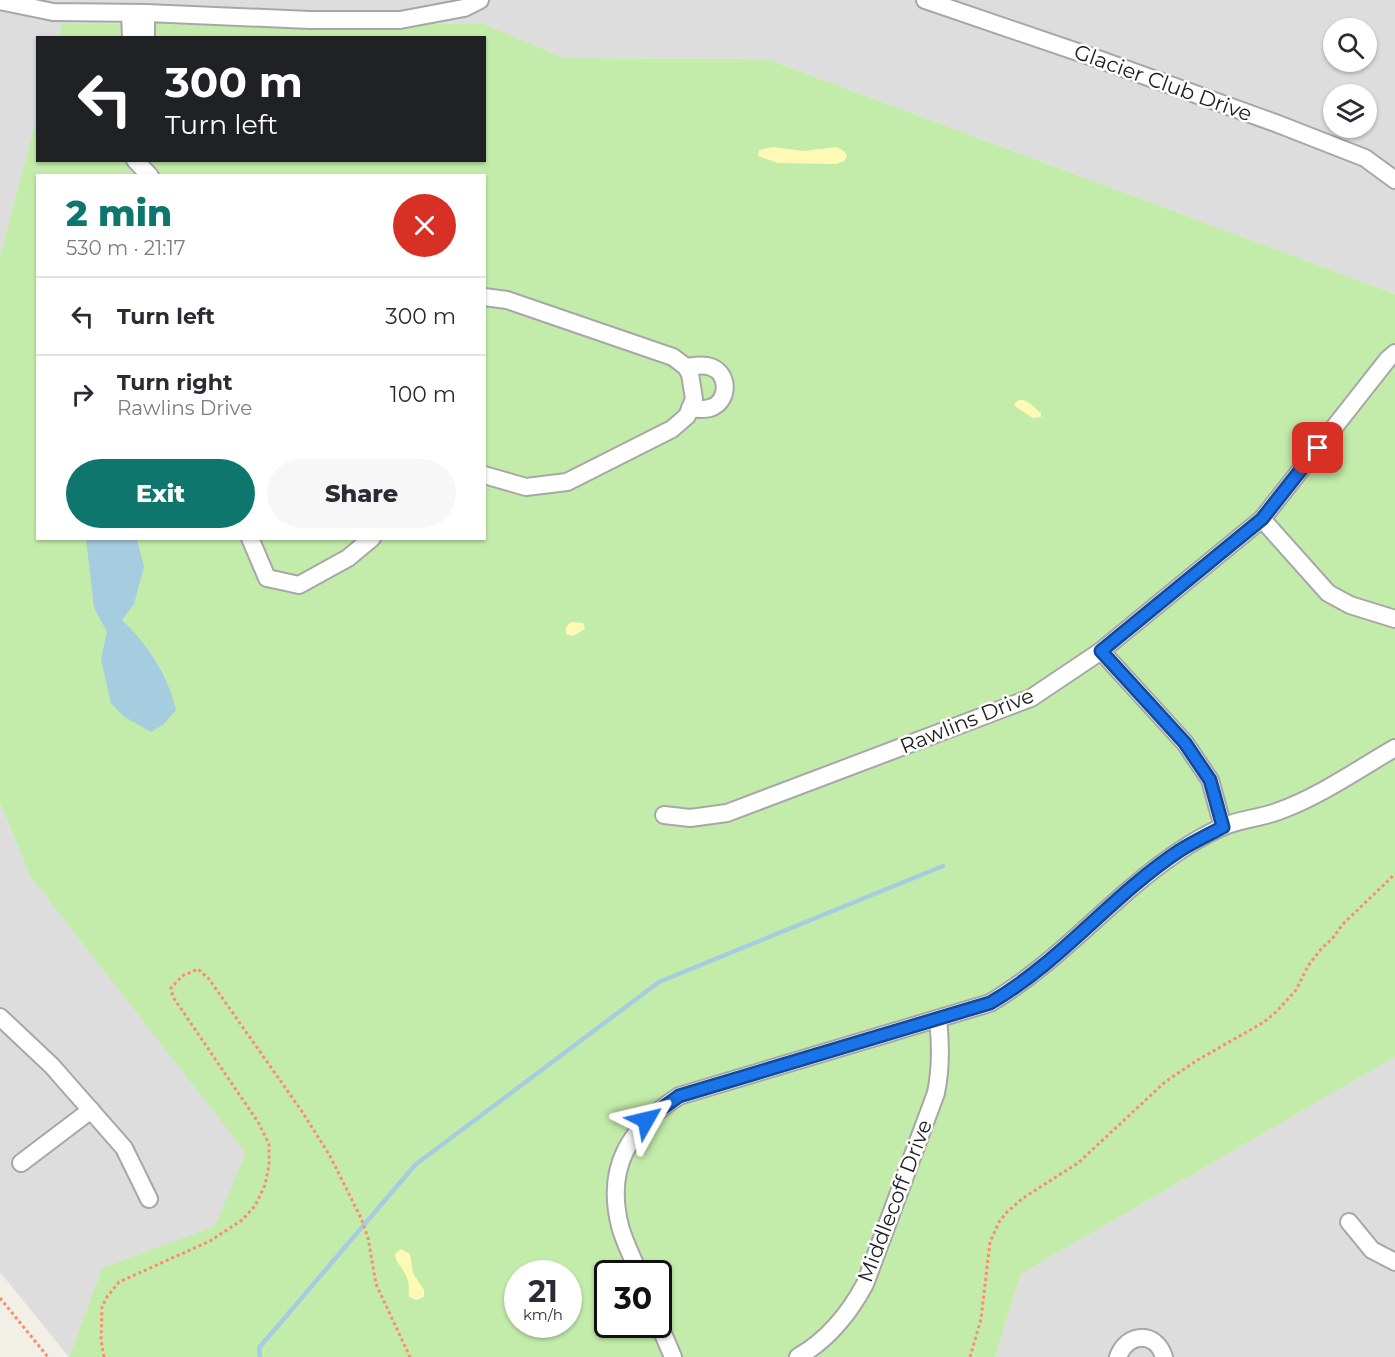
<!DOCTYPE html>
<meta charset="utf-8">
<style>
:root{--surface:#fff;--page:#f7f7f7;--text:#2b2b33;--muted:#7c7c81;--line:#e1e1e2;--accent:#0f766e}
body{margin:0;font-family:Montserrat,sans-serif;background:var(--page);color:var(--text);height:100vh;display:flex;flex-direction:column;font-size:22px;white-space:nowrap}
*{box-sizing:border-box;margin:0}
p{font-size:20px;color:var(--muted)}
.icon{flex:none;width:33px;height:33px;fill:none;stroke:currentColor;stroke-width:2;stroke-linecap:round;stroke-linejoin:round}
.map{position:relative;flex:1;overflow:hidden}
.panel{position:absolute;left:36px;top:174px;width:450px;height:366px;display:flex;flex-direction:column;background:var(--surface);border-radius:0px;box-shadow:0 2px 4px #0004}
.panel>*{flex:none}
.hud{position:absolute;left:36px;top:36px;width:450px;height:126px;border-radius:0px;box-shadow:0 2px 4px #0004;background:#202124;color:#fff;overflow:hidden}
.tools{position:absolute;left:1323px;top:18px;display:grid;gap:12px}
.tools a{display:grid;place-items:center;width:54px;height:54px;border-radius:50%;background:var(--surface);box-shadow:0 2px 4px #0004;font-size:30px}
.speed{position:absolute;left:504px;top:1260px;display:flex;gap:12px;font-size:30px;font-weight:700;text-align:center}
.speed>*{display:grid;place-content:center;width:78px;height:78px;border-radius:50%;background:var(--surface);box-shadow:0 2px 4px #0004;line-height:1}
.speed small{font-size:15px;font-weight:400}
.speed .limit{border:3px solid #111;border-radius:9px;background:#fff;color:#111}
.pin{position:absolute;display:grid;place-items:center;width:51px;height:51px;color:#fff;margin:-26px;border-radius:12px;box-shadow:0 3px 9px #0006}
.me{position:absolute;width:66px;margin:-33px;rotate:53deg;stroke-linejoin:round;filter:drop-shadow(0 0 4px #0008)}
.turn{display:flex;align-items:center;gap:21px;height:126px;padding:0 30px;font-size:27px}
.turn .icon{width:78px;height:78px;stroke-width:2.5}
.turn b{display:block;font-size:42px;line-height:51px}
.round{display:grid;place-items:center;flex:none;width:63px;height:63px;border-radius:32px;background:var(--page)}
.overview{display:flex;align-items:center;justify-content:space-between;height:102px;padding:0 30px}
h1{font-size:36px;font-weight:800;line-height:45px;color:var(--accent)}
.primary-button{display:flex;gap:12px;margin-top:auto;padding:12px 30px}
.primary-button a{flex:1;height:69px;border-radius:36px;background:var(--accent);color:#fff;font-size:24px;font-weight:800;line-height:69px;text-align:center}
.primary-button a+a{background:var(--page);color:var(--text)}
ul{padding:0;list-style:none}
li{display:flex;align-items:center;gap:18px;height:78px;padding:0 30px;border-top:2px solid var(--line)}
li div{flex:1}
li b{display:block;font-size:22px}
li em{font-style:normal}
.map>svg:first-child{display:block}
.residential{fill:#dedddd;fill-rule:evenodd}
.grass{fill:#c3ecab;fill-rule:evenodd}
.sand{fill:#fff9b6}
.water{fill:#a6cce0}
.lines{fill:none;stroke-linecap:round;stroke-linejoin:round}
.stream{stroke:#a6cce0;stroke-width:4.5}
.minor-casing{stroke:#a7a7a7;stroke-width:20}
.path{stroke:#fe8b6a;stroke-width:3;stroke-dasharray:3 3;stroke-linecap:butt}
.minor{stroke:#fff;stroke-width:16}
.route-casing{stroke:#114b97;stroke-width:15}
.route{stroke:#1a73e8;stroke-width:10}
.labels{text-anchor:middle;stroke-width:5;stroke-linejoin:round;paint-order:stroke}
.street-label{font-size:21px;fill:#202020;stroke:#fff}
</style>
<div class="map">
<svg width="1395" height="1357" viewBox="0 0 1395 1357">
<rect width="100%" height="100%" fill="#f1efe6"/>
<g class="residential">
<path d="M0,0H1395V294L767,59L564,58L482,23L325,26L62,23L58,37L38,38L37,116L0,256ZM1334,28H1366V62H1334ZM1334,94H1366V128H1334Z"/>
<path d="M0,803L30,876L247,1153L216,1226L102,1268L69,1357L0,1272Z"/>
<path d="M1395,1057V1357H995L1021,1274Z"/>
</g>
<path class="grass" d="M62,23L325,26L482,23L564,58L767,59L1395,294V1057L1021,1274L995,1357H69L102,1268L215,1226L246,1153L30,876L0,803V256L37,116L38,160H484V38L58,37ZM38,176H484V538H38ZM518,1274H568V1324H518ZM608,1274H658V1324H608Z"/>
<g class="sand">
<path d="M773,147L803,151L837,147L845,152L847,156L844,161L836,164L778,163L758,156L759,150Z"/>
<path d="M1019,400C1029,399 1034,408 1041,413V417L1033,418L1016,407L1014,404Z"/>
<path d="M571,622L583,623L585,629L573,636L566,634V627Z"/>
<path d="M401,1249L410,1254L413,1273L424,1290V1297L417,1300L409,1297C408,1288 411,1283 404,1272C400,1265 396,1262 395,1254Z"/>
</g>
<path class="water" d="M86,539H137L144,567L134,604L122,620C148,645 168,675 176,710L164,724L151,732L123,716L111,703L101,659L107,632L94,608Z"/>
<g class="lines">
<path class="stream" d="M260,1357L259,1348L415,1165L659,982L943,866"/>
<g class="minor-casing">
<g id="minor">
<path d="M925,0L1098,59L1278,124L1365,158L1395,180"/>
<path d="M0,1L53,12L146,13L310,20H400L464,8L480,0"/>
<path d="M130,13L131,38"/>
<path d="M146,13V38"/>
<path d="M135,160L150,176"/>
<path d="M484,297L507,300L673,357L686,367L690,374L694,399L687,416L672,429L567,482L526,487L484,475"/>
<path d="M686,367C695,366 703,364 711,367C730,374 729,402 710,408C704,410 697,409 690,408"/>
<path d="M1262,519L1328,593L1350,605L1395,619"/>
<path d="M250,538L267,578L299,585L348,558L372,538"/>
<path d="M1101,651L1185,743L1210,780L1223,827"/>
<path d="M664,815L690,818L727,813L1031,698L1101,651L1262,519L1388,359L1395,353"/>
<path d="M0,1017L52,1066L124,1148L149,1199"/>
<path d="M21,1163L91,1110"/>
<path d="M1349,1222L1372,1250L1395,1262"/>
<path d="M639,1274C633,1258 624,1242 620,1226C605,1166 630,1128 679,1096L990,1003C1060,962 1111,897 1178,852C1191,843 1207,834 1222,827C1240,819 1261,818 1279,811C1320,796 1357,770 1395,748"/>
<path d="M658,1322L673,1357"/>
<path d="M798,1357C829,1339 849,1314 865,1284L936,1093C941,1068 941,1045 938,1020"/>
<path d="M1118,1357C1127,1332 1156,1331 1164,1357"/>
</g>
</g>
<g class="path">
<path d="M0,1298L48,1357"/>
<path d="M104,1357L101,1340L102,1307L107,1297L119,1282L210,1241L242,1220L255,1206L265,1185L269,1165V1144L258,1122L173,997L171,988L182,976L198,969L209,979L303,1113L330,1156L361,1218L368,1238L376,1284L410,1357"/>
<path d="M970,1357L981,1319L990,1242L999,1222L1007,1212L1023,1198L1078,1163L1165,1082L1196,1061L1264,1022L1277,1011L1296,990L1308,966L1321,949L1332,939L1343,924L1395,874"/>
</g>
<use href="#minor" class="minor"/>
</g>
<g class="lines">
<g class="route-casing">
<path id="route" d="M646,1120L679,1096L990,1003C1061,962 1111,896 1179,851C1193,842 1208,835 1223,827L1210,780L1185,743L1101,651L1262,519L1318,448"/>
</g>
<use href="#route" class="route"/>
</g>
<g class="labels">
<g class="street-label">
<text transform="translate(1163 83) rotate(20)" y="7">Glacier Club Drive</text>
<text transform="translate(967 721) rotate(-22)" y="7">Rawlins Drive</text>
<text transform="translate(895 1201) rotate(-69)" y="7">Middlecoff Drive</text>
</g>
</g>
</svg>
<div class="tools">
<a><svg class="icon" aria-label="search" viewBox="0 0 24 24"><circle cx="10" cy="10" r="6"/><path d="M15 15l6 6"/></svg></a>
<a><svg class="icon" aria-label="layers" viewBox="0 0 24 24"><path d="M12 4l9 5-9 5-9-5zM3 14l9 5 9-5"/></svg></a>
</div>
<div class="speed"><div>21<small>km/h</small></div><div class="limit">30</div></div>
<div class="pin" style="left:1318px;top:448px;background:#d93025"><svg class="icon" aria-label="arrive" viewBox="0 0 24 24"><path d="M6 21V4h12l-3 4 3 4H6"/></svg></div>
<svg class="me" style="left:646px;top:1120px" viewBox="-20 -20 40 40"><path d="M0-17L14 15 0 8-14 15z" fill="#1a73e8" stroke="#fff" stroke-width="4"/></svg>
<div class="hud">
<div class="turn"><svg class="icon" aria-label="left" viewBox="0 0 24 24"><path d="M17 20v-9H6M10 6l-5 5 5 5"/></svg><div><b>300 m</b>Turn left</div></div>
</div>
<section class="panel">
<div class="overview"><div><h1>2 min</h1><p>530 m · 21:17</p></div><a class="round" style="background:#d93025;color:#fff"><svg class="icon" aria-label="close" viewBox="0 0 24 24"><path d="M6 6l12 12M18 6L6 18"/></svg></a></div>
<ul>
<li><svg class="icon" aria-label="left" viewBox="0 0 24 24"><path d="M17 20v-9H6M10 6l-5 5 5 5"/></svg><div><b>Turn left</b></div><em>300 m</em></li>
<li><svg class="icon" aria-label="right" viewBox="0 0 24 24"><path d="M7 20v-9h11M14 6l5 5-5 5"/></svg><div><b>Turn right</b><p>Rawlins Drive</p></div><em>100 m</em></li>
</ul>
<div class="primary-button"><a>Exit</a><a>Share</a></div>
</section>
</div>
